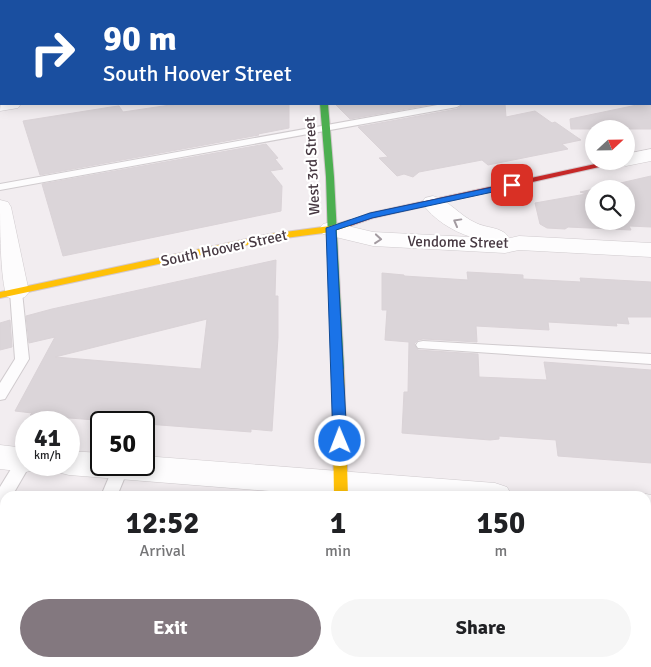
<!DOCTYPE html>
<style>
:root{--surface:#fff;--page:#f6f6f6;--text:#202124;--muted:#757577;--accent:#83787f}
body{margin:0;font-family:Signika,sans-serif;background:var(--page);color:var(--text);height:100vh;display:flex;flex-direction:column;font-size:19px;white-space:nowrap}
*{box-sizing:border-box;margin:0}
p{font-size:16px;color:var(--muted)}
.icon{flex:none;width:28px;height:28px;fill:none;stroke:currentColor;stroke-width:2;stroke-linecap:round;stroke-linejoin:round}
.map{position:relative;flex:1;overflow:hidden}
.drawer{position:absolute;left:0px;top:491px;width:651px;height:176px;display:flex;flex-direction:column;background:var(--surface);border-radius:15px 15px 0 0;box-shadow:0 2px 12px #0003}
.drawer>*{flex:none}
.hud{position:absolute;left:0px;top:0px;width:651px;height:105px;box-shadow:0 2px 12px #0003;background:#1a4fa0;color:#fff;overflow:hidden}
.needle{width:32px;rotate:68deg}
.tools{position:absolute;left:585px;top:120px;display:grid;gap:10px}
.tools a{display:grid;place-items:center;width:50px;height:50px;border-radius:50%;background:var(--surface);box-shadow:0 2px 12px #0003;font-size:25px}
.speed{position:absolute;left:15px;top:411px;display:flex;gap:10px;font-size:25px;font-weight:700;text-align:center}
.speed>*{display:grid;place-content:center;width:65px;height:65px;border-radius:50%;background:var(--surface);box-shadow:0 2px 12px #0003;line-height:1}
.speed small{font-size:12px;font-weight:400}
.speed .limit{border:2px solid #111;border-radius:8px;background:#fff;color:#111}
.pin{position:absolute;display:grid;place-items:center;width:42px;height:42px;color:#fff;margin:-21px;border-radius:10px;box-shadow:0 2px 8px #0006}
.me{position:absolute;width:55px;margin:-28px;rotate:359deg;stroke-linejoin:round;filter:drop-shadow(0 0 4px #0008)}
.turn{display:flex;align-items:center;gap:18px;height:105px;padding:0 20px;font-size:22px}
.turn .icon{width:65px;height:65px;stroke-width:2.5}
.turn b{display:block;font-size:35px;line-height:42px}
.eta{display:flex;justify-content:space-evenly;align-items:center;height:85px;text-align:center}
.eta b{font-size:30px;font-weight:700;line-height:35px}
.action{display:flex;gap:10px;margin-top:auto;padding:10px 20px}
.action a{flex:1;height:58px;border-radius:30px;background:var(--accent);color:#fff;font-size:20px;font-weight:700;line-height:58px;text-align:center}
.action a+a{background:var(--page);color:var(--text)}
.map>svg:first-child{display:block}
.education{fill:#eee0e8}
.building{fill:#dbd5d9;stroke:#dad3d7;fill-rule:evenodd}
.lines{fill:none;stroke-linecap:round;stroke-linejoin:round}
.lane-casing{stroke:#d0cbce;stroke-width:2}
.street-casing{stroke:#d0cbce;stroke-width:1}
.fast-casing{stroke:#d3c8cd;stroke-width:2}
.slow-casing{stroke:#d3c8cd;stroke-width:2}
.jam-casing{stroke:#d3c8cd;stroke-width:2}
.lane{fill:#fdfcfd;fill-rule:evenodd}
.street{fill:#fdfcfd;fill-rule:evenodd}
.fast{fill:#4caf50;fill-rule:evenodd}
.slow{fill:#ffc107;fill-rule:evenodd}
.jam{fill:#c62828;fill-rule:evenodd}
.oneway{stroke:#a29aa0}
.route{fill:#1a73e8;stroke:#114b97}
.labels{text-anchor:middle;stroke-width:4.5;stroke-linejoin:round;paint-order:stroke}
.street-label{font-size:15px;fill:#473942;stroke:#fff}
</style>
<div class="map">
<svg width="651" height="667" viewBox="0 0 651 667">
<rect width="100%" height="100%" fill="#f2edf0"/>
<path class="education" d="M297,0H651L298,1Z"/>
<g class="building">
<path d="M651,102V129H571L570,119Z"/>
<path d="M177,104H289V128L258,134L259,135L40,175L23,121L111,107L119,106L123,112Z"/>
<path d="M335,104H434L350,119Z"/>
<path d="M464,104H505L506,117L535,111L552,123L555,122L581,140L562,144L568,149L488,165L482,160L419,172L413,177L404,174L397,176L379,158L388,157L358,127L457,109Z"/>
<path d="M266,144L278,158L275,159L283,169L270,171L282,186L281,211L63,256L42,184Z"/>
<path d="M651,176V227L629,226L631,230L568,227L565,229L547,228L540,224L535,203L586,194L580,192L594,189V221H626V189H594Z"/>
<path d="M276,260L275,296H278V337L272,431L251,429V432L30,415L32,413L15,411L55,337L29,343L26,316L52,309ZM207,319L201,369L55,357Z"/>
<path d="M467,272L523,275V279L581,282L580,278L651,282V317H627L629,324L616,323L617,326L548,322L549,330L476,326L477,342L423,339L418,340L414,344L418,350L478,354L479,377L547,380L544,362L651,370V463L558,456L556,440L499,436V439L490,440L402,433L404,392H408L409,342L385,340L387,310H382V273L404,275V276L468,280Z"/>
<path d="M10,320L12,347L0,350V323Z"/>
</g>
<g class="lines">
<g class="lane-casing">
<g id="lane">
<rect x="650" y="66" width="1" height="6"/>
<path d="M443,104H462L457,107L0,190V184Z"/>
<path d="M16,288L22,292L29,359L5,399L0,400V383L15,359L10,292Z"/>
<path d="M423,341L651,354V364L418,348L416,345L418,342Z"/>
<path d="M26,454V465H30L12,496H5V506L0,508V487L19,456Z"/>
<path d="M114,465H128L129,467L117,496H101Z"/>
<path d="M30,662H50L48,667H28Z"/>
</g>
</g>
<g class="street-casing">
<g id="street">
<rect x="650" y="11" width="1" height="9"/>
<path d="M1,100V104H21L18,108L0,111Z"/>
<path d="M651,149V161L626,166L619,164L617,161H626V154Z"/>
<path d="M433,196C449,200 460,216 476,223C486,228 501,227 508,236L506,239L519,236L651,243V257L519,250L505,253L373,246L323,234L319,229L323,224L331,222L373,232L471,237C452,231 433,219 422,203L425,198Z"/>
<path d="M0,200L8,202L11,207L29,292L25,297L16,300L7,297C0,280 0,223 0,200Z"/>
<path d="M0,445L26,448V465H40L38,469L26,472L0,469Z"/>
<path d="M69,451L101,453V465H144V456L495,483L507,487L512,496H331L69,475L57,472L54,465H69Z"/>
<path d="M646,494L651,495V523L646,522V496H640Z"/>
</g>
</g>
<g class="fast-casing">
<g id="fast">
<path d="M320,104H328L334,177L344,369L338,373L332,369L326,177Z"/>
<path d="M322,662H338L337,667H321Z"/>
</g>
</g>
<g class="slow-casing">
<g id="slow">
<path d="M261,0H268L269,1H262Z"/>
<path d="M350,220L353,221V225L331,232L270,240L0,298V292L270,234L330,226Z"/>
<path d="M338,365L344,369L348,496H334L332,369Z"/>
</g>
</g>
<g class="jam-casing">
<g id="jam">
<rect x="0" y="16" width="1" height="4"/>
<path d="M609,161H626L373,218L350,226L345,223L370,213Z"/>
</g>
</g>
<use href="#lane" class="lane"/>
<use href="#street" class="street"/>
<use href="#fast" class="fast"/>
<use href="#slow" class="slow"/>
<use href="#jam" class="jam"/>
</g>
<defs><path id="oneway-chevron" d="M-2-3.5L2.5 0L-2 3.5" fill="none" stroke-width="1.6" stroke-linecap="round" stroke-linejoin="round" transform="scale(1.25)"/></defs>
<g class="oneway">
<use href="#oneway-chevron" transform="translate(457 222) rotate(-151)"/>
<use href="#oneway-chevron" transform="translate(378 239) rotate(5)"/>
</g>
<path class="route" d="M512,183L517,185L516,187L372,218L336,230L347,441L345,445H335L333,441L326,228L370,213Z"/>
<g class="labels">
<g class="street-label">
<text transform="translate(312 166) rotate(-93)" y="5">West 3rd Street</text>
<text transform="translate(458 242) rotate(1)" y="5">Vendome Street</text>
<text transform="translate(224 248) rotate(-12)" y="5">South Hoover Street</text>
</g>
</g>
</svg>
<div class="tools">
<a><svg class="needle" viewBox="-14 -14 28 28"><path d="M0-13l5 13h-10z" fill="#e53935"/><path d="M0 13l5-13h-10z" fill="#757577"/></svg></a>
<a><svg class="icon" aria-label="search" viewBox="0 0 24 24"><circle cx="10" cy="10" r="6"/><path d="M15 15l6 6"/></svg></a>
</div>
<div class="speed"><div>41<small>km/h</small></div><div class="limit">50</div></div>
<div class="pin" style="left:512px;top:185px;background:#d93025"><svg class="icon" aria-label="arrive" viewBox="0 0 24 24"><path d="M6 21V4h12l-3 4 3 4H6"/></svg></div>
<svg class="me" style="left:340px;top:441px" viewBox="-20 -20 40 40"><circle r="17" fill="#1a73e8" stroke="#fff" stroke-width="3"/><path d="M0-11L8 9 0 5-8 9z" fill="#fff"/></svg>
<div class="hud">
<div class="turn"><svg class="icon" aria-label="right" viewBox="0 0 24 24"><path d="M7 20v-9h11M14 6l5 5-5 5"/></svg><div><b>90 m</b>South Hoover Street</div></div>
</div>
<section class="drawer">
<div class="eta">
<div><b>12:52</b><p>Arrival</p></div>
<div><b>1</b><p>min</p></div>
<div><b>150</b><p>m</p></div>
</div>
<div class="action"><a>Exit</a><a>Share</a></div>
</section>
</div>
